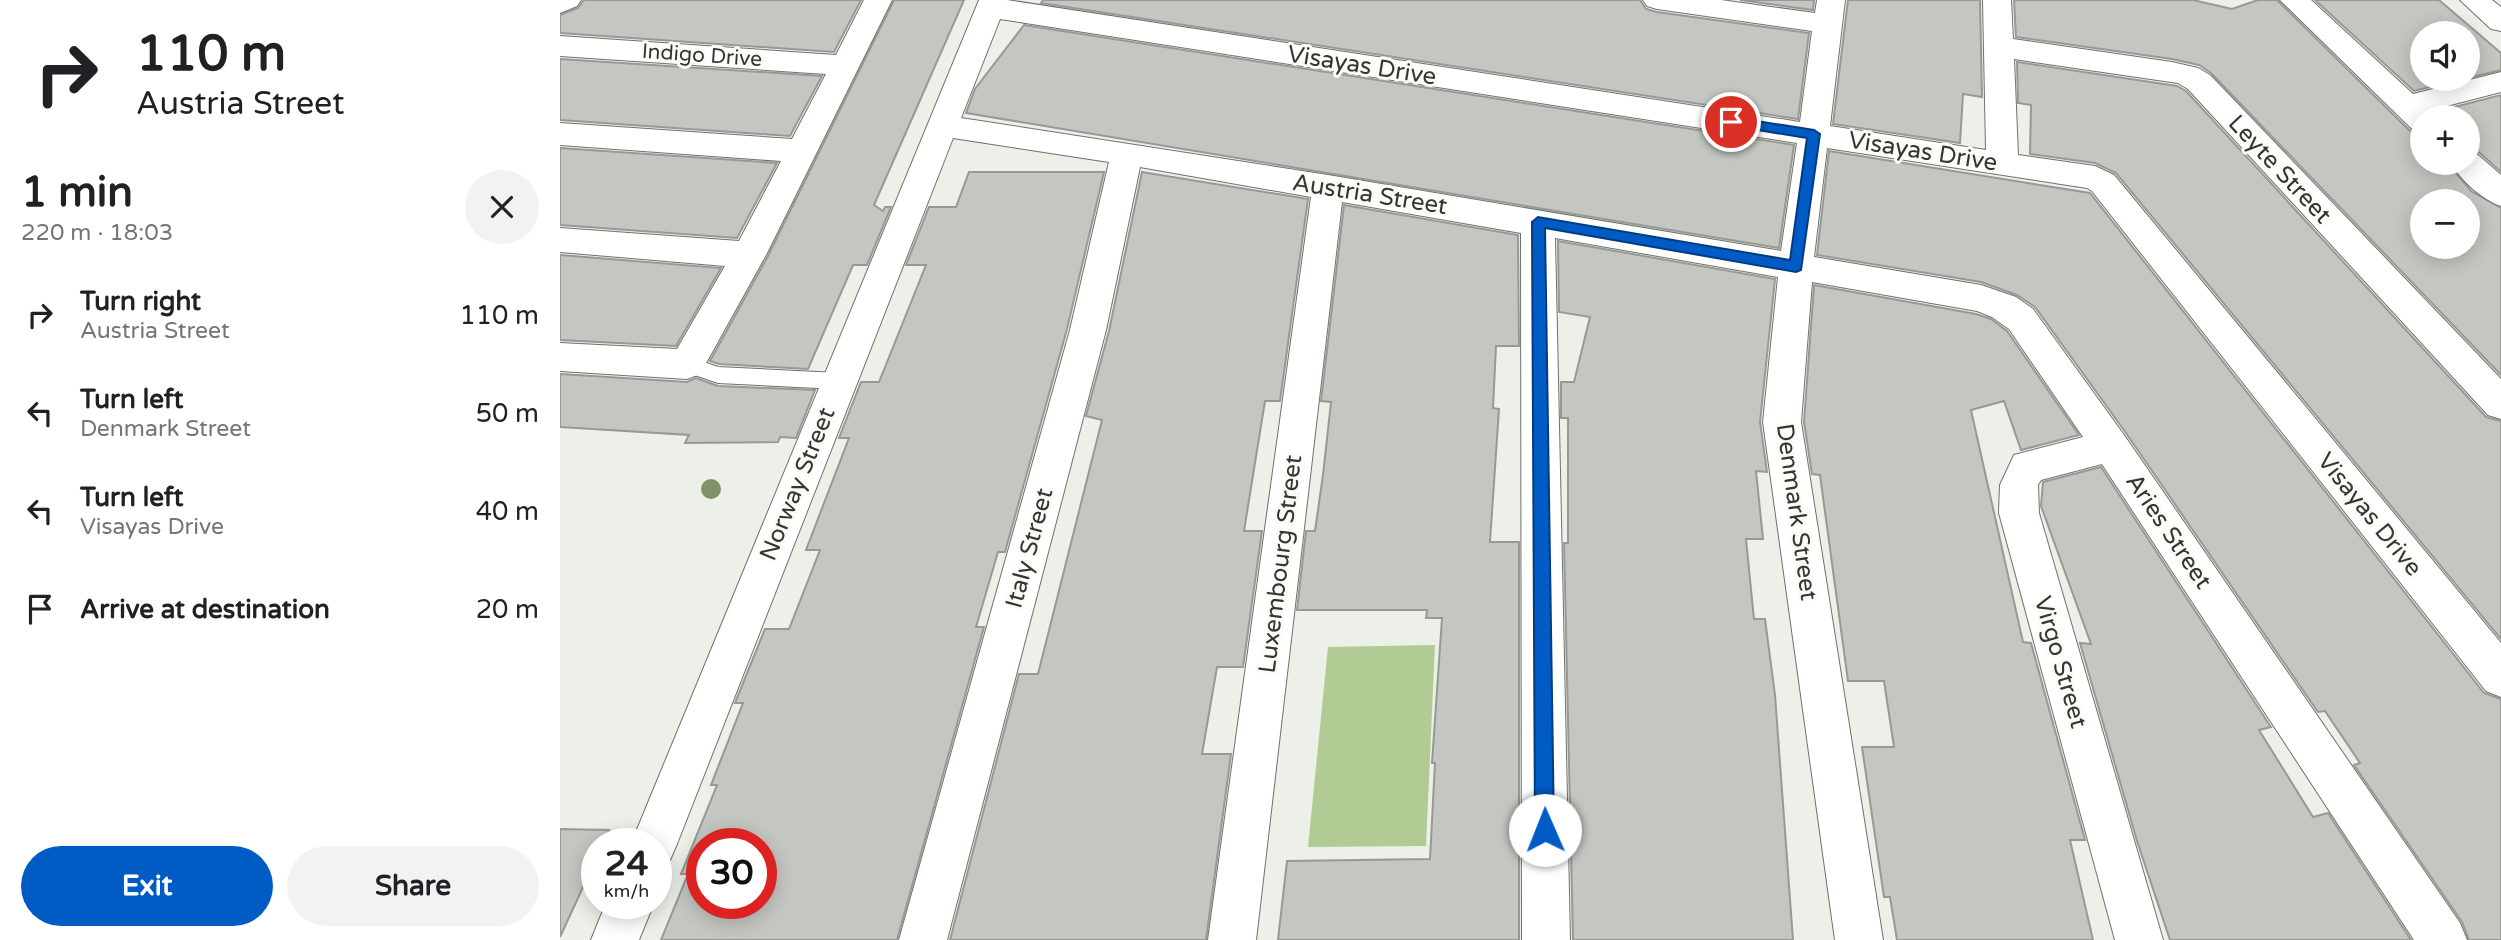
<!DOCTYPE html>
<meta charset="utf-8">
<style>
:root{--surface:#fff;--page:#f2f2f2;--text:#202124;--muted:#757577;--accent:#005cc4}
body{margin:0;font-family:"Varela Round",sans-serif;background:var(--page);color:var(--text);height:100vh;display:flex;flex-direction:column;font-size:26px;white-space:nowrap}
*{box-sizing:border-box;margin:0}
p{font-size:23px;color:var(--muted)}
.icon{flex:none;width:38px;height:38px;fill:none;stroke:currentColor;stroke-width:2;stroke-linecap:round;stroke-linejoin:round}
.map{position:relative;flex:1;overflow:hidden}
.details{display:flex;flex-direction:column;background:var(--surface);width:560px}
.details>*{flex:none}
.banner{background:#fff;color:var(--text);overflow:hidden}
.fabs{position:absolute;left:1850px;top:21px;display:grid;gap:14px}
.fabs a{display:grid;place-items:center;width:70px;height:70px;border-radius:50%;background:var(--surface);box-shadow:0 4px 18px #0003;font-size:35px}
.speed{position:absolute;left:21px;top:828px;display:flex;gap:14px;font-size:35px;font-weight:700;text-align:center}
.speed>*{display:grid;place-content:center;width:91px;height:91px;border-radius:50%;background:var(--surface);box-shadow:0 4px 18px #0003;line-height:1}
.speed small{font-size:18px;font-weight:400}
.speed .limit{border:10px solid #d22;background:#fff;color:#111}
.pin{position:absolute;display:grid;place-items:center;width:60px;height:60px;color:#fff;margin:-30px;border:4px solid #fff;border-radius:50%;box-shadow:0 2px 7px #0007}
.me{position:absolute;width:77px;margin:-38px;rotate:359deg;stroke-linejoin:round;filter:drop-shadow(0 0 5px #0008)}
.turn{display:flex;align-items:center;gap:24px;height:147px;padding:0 21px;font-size:32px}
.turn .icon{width:91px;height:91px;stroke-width:2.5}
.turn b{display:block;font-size:49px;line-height:60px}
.round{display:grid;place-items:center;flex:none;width:74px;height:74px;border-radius:37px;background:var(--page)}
.head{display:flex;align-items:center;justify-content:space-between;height:119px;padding:0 21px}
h1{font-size:42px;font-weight:800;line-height:52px}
.action{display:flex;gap:14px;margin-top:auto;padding:14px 21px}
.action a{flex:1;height:80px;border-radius:42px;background:var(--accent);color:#fff;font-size:28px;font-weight:800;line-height:80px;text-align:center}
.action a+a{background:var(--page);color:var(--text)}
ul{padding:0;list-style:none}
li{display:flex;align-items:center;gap:21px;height:98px;padding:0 21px}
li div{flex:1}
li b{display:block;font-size:26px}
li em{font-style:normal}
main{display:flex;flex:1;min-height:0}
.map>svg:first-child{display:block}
.green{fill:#b0cb93}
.building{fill:#c4c7c1;stroke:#969a93;stroke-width:2;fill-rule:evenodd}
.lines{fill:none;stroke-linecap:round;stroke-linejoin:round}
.lane-casing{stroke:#6f726c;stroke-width:2}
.street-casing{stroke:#6f726c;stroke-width:2}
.secondary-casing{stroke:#6f726c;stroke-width:2}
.lane{fill:#fff;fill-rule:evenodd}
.street{fill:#fff;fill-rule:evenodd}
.secondary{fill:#fff;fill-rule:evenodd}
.tree{fill:#82916a}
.route{fill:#005cc4;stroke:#003c7f;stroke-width:2}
.labels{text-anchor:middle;stroke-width:6;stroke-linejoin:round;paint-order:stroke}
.far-street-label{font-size:21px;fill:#343633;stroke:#f9fdf6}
.street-label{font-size:24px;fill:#343633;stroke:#f9fdf6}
</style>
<main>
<section class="details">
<div class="banner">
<div class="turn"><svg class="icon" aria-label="right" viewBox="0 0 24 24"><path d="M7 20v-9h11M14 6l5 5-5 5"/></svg><div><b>110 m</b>Austria Street</div></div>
</div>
<div class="head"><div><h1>1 min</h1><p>220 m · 18:03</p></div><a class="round"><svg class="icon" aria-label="close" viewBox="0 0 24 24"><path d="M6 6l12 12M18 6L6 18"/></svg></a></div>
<ul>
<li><svg class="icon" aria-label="right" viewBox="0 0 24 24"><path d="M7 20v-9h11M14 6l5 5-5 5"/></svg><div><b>Turn right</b><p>Austria Street</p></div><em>110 m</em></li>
<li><svg class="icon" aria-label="left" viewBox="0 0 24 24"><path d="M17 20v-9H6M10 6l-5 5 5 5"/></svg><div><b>Turn left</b><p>Denmark Street</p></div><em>50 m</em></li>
<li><svg class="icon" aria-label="left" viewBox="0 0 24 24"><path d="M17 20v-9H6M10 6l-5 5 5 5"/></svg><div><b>Turn left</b><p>Visayas Drive</p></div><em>40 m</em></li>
<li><svg class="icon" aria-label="arrive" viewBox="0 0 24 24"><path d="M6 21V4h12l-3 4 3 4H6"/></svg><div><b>Arrive at destination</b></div><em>20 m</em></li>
</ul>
<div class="action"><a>Exit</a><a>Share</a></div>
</section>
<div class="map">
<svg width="1941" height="940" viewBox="0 0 1941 940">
<rect width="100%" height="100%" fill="#ecf0e9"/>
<path class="green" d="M875,645L866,846L748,847L768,647Z"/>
<g class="building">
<path d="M24,0H301L274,52L0,33V15L18,8Z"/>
<path d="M334,0H404L314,205L323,211L325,207H331L307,265H293L248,369L159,364L150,361L208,256Z"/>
<path d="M483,0H1080L1086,9L1097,12L1249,33L1238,119L481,3Z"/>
<path d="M1180,0H1254L1253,10Z"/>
<path d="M1288,0H1420L1422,97L1403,94L1400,143L1273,124Z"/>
<path d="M1454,0H1633L1672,9L1698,0H1717L1849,130L1862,133V163H1888L1911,191L1941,208V375L1651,73L1639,65L1612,59L1456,37ZM1862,201H1908V247H1862Z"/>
<path d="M1755,0H1879L1941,53V70L1908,78V33H1862V79H1903L1854,91Z"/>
<path d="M464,25L1234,145L1219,248L406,113L415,89Z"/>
<path d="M0,59L262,76L230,136L0,120Z"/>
<path d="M1457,62L1617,86L1626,91L1926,417L1941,421V639L1556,173L1535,163L1470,154L1471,105L1458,103Z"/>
<path d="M1941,95V172L1920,153L1908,150V117H1879L1875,112Z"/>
<path d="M0,148L217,163L177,238L0,225Z"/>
<path d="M1269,151L1530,193L1924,693L1941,699V940H1909L1902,922L1794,765L1800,763L1765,711L1758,712L1566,433L1475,307L1457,295L1421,282L1257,255Z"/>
<path d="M409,172H544L507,329L445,552H438L416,627H424L337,940H101L128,874H121L157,785H151L183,703H175L205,629H229L260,550H246L289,438H279L301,382H319L366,265H346L369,207H396ZM142,844H201V903H142Z"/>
<path d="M582,172L748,199L720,401H705L684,531H702L683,667H657L642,754H671L646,940H390L459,674H478L542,420L526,416L549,331Z"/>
<path d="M784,205L958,235L959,346H936L933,408L939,409L930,542H959V940H718L727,861L870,859L875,763H872L882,618H866L867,610H737L746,531H755L763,475L771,402L761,401Z"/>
<path d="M998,241L1215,279L1200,422L1207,472L1196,471L1203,539H1186L1194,619H1205L1215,695L1233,940H1013L1004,543H1008V418H1001V382H1014L1030,317L999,312Z"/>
<path d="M0,255L161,268L116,346L0,340Z"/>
<path d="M1254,285L1416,314L1431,319L1447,331L1519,435L1461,450L1444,401L1411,410L1463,642L1471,643L1525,840H1510L1533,940H1337L1330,897H1324L1302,747H1334L1324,681H1288L1260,475L1252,474L1244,422Z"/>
<path d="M0,374L127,382L136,378L158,386L255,390L236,438L220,437L218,442L125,443L129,435L0,427Z"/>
<path d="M1541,467L1711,727L1699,730L1753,817L1768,813L1851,940H1610L1577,841L1520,643L1531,644L1481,506L1483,482Z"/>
<path d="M0,829L49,830L43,844H37V857L0,937Z"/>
</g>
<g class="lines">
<g class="lane-casing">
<path id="lane" d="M127,356L158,367L278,373L285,375L288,381L285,387L278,389L158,383L120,370L117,364L120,358Z"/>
</g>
<g class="street-casing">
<g id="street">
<path d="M0,0H21L17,6L0,13Z"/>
<path d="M304,0H332L206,255L140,374L127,379L0,371V343L117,349L165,266L0,252V228L179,241L221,161L0,145V123L232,139L266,74L0,56V36L276,55Z"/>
<path d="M419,0H447L1240,122L1252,31L1097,9L1087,6L1083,0H1161L1255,13L1257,0H1285L1270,126L1426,150L1423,0H1451L1453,39L1612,62L1638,68L1650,75L1941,379V419L1928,415L1628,89L1618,83L1454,59L1458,155L1535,166L1554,175L1941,643V697L1926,691L1532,191L1527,188L1267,148L1254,257L1421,285L1456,297L1473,309L1564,435L1900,923L1907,940H1854L1542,464L1481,480L1478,485L1479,513L1603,940H1555L1439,513L1440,485L1454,455L1523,437L1449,329L1432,317L1417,311L1252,282L1241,422L1323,940H1275L1203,422L1218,277L995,238L1010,940H962L961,233L782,202L696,940H648L751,197L580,167L546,330L387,940H339L510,330L549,162L393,138L117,844L110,860L96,866V844H71ZM440,19L1237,143L1221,251L768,175L401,118Z"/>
<path d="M1720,0H1751L1853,94L1941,72V92L1871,110L1876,117H1862V131L1851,128Z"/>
<path d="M1908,152L1918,155L1941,175V206C1923,200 1900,180 1891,163H1908Z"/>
<path d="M46,903H94L79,940H31Z"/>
</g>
</g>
<g class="secondary-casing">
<path id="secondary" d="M1900,0H1932L1941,7V31L1931,29Z"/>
</g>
<use href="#lane" class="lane"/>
<use href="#street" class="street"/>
<use href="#secondary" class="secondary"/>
</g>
<circle class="tree" cx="151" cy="489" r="10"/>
<path class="route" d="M1171,117L1254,130L1260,134L1241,270L1236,272L985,228L994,830L991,836L985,839L978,836L975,830L972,222L978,217L1230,260L1247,138L1167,125V119Z"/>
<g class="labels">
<g class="far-street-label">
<text transform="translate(142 55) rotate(4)" y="7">Indigo Drive</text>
</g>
<g class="street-label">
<text transform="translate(802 65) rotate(9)" y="8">Visayas Drive</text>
<text transform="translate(1363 151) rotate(9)" y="8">Visayas Drive</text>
<text transform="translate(1720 169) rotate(47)" y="8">Leyte Street</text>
<text transform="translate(810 194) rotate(9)" y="8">Austria Street</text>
<text transform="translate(237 484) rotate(-68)" y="8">Norway Street</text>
<text transform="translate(1237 512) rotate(82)" y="8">Denmark Street</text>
<text transform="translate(1810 514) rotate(51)" y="8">Visayas Drive</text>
<text transform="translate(1609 531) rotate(56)" y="8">Aries Street</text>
<text transform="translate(469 548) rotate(-75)" y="8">Italy Street</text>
<text transform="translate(720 564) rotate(-83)" y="8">Luxembourg Street</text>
<text transform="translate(1501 662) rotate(74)" y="8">Virgo Street</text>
</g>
</g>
</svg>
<div class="fabs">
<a><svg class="icon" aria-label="sound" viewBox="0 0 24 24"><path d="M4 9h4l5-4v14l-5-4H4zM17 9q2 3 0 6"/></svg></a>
<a>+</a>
<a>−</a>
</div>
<div class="speed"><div>24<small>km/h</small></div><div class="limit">30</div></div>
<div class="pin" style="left:1171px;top:122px;background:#d93025"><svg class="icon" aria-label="arrive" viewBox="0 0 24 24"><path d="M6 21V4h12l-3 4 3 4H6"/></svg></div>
<svg class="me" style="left:985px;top:830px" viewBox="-20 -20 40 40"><circle r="19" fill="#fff"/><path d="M0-13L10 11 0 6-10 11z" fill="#005cc4"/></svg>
</div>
</main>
